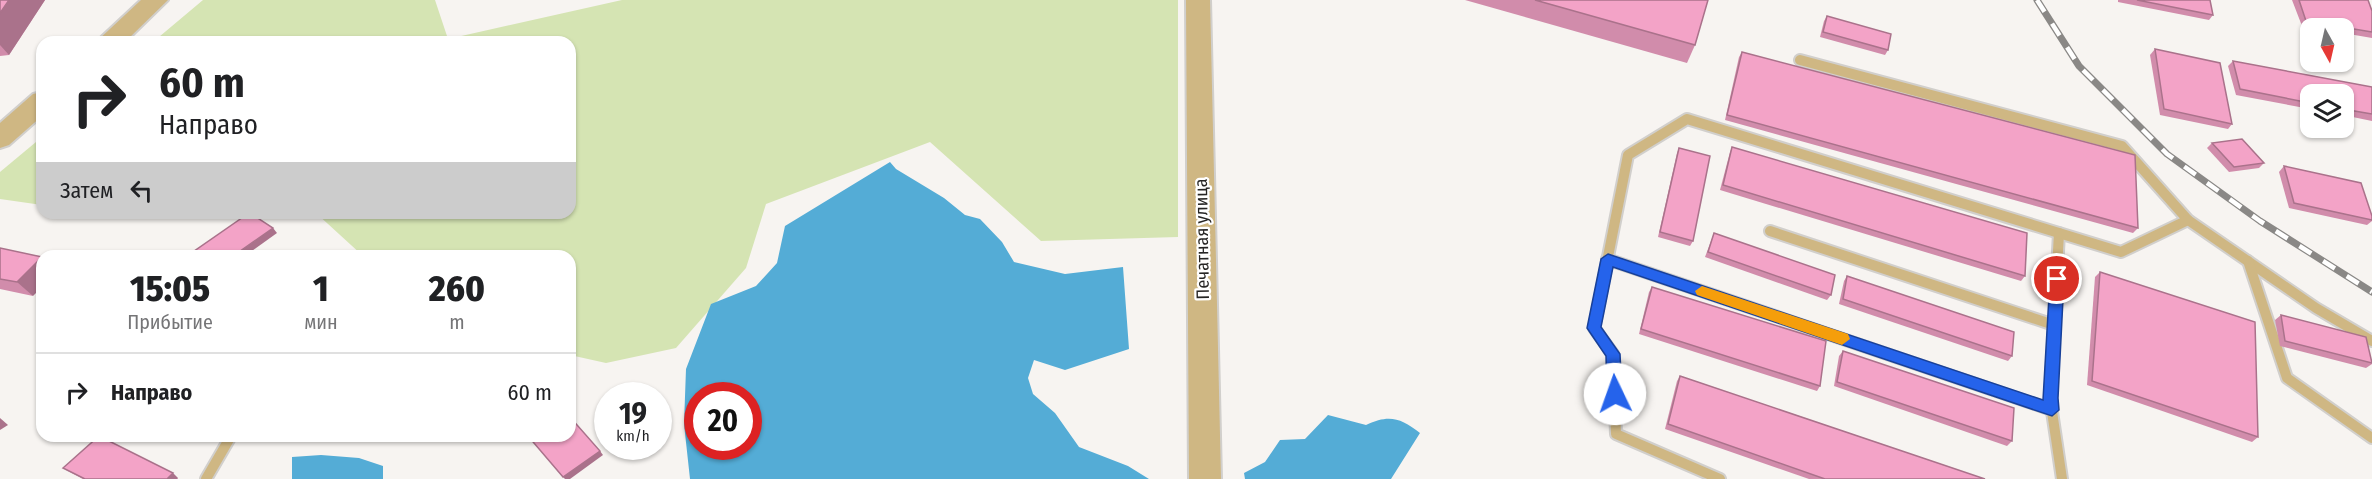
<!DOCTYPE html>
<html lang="ru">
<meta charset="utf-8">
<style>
:root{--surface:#fff;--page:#f6f6f6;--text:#202124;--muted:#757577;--line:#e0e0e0}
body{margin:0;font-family:"Fira Sans Condensed",sans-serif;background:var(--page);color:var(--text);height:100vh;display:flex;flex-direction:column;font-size:22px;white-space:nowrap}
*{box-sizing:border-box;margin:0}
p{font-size:20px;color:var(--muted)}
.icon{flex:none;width:33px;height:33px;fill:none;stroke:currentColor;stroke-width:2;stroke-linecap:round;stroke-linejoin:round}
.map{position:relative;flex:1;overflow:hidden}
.drawer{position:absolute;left:36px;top:250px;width:540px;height:192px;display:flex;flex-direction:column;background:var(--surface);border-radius:18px;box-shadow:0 2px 4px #0004}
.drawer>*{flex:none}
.guide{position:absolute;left:36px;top:36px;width:540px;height:183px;border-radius:18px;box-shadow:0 2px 4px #0004;background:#fff;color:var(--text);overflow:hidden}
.needle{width:39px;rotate:172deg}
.buttons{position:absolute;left:2300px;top:18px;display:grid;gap:12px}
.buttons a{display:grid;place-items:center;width:54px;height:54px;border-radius:12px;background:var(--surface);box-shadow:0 2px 4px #0004;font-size:30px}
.speed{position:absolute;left:594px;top:382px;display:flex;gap:12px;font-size:30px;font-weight:700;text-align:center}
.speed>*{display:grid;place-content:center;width:78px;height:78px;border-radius:50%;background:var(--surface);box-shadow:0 2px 4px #0004;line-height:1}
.speed small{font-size:15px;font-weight:400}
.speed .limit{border:9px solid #d22;background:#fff;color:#111}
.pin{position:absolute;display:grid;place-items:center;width:51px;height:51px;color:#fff;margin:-26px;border:3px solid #fff;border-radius:50%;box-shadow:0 2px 6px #0007}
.me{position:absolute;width:66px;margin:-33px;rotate:357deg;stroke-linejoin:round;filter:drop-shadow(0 0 4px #0008)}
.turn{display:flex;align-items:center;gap:21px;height:126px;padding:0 24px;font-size:27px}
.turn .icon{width:78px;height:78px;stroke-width:2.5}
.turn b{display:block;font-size:42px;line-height:51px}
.then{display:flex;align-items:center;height:57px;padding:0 24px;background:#0003;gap:12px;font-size:22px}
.eta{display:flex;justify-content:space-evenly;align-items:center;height:102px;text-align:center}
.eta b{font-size:36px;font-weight:800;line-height:42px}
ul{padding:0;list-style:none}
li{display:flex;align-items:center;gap:18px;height:78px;padding:0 24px;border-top:2px solid var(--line)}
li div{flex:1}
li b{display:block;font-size:22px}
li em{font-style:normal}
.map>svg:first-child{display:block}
.green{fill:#d5e4b3}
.water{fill:#54acd6;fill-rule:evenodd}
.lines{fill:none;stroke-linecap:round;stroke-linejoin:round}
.service-casing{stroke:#d1cfcc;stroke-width:14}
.tertiary-casing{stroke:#d1cfcc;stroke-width:4}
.service{stroke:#cfb783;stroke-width:10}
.tertiary{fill:#cfb783;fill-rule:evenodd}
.rail-casing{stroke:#8a8886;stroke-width:7}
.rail{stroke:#fff;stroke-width:4.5;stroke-dasharray:14;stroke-linecap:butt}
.wall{fill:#d18cab}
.shaded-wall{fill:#aa728b}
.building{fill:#f3a3c7;stroke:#aa728b;stroke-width:1.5}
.route{fill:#2563eb;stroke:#184099;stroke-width:1.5}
.slow{fill:#f59e0b}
.labels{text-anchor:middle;stroke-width:4.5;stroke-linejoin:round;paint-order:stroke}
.street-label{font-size:18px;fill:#262524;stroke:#fff}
</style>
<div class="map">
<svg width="2372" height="479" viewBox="0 0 2372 479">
<rect width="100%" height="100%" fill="#f7f4f1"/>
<g class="green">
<path d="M203,0H435L448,39L622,0H1178V237L1041,241L930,142L766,204L746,268L676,348L606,363L570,355V256H363L316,213H570V42H153Z"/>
<path d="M42,137V205L0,199V172Z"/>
</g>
<g class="water">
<path d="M890,162L896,169L944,198L965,215L980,219L1002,242L1014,262L1065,274L1123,267L1129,349L1065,370L1034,360L1028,378L1033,394L1055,413L1079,447L1128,466L1149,479H690L684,424L686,369L711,304L756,286L777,263L785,226ZM698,396H748V447H698Z"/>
<path d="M1328,415L1366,425C1389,414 1401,418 1420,433L1391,479H1245L1244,473L1265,462L1280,440L1305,439Z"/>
<path d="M321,455L359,458L383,466V479H292V457Z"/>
</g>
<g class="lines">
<g class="service-casing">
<g id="service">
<path d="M1800,60L2122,146L2188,220L2316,308L2372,341"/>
<path d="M1770,231L2054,325"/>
<path d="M2059,233L2050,398L2062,479"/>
<path d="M1607,259L2052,410"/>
<path d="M2248,261L2287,378L2372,438"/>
<path d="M206,479L231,436"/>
<path d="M1720,479L1616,434L1613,354L1594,328L1628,155L1687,119L2121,252L2188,220"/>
</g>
</g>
<g class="tertiary-casing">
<g id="tertiary">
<path d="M141,0H168L125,42H96Z"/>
<path d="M1186,0H1210L1221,479H1189Z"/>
<path d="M42,92V116L9,145L0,148V123L33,94Z"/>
</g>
</g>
<use href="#service" class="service"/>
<use href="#tertiary" class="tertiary"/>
<g class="rail-casing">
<path id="rail" d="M2037,0L2079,66L2167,154L2260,221L2372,292"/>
</g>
<use href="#rail" class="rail"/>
</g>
<g class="wall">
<path d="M0,0H45L9,55L0,56Z"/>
<path d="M1465,0H1708L1695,45L1687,63Z"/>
<path d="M2118,0H2210L2213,15L2209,20L2118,2Z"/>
<path d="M2292,0H2368L2372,11V38L2343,33V28H2316L2302,26Z"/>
<path d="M1827,16L1888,50L1885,55L1820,37L1824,21Z"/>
<path d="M2155,49L2232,124L2228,129L2160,115L2150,55Z"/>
<path d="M1742,52L2138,228L2133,233L1725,120L1739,57Z"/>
<path d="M2233,61L2372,87V121L2343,115V94H2310V109L2236,95L2228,66Z"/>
<path d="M2212,143L2264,163L2259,168L2229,172L2207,148Z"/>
<path d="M1732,147L2025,276L2021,281L1720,190L1730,152Z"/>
<path d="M1679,148L1693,241L1690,246L1658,237L1677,153Z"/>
<path d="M2284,166L2372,216V221L2367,225L2289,208L2279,172Z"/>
<path d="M1714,233L1831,295L1827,300L1705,257Z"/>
<path d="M0,248L33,296L0,289Z"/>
<path d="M2100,272L2258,437L2252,442L2087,385L2095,277Z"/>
<path d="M1847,276L2012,356L2008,361L1839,304L1844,281Z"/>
<path d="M1652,287L1820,386L1817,391L1639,334L1649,292Z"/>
<path d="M2281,315L2372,361V364L2366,368L2280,346L2275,320Z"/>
<path d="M1843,351L2012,441L2007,446L1834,386L1839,356Z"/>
<path d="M1680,376L1985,479H1809L1665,429L1677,381Z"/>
<path d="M63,468L178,478L177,479H83L70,472Z"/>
</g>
<g class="shaded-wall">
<path d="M9,0H45L9,55L0,45V13Z"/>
<path d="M273,228L277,233L245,256H233Z"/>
<path d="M42,257V287L33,296L17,282Z"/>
<path d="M0,418L8,425L0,430Z"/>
<path d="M600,451L603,455L570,479H565L563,477Z"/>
<path d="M173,473L178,478L177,479H167Z"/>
</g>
<g class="building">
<path d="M0,0H9L0,13Z"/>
<path d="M1535,0H1708L1695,45Z"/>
<path d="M2137,0H2210L2213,15Z"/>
<path d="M2299,0H2368L2372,11V32L2306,21Z"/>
<path d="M1827,16L1891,34L1888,50L1823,32Z"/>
<path d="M2155,49L2220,63L2232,124L2164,109Z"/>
<path d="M1742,52L2135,155L2138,228L1727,115Z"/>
<path d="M2233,61L2372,87V114L2343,109V94H2310V103L2240,89Z"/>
<path d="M2242,139L2264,163L2234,167L2212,143Z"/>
<path d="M1732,147L2027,233L2025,276L1723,185Z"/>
<path d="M1679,148L1710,156L1693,241L1660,232Z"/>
<path d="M2284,166L2361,183L2372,216V220L2294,203Z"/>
<path d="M249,213H250L273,228L233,256H187Z"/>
<path d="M1714,233L1835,275L1831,295L1708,252Z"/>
<path d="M0,248L42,257L17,282L0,279Z"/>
<path d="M2100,272L2255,322L2258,437L2092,381Z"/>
<path d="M1847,276L2014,332L2012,356L1843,299Z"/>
<path d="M1652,287L1826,341L1820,386L1641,329Z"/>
<path d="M2281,315L2366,337L2372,363L2285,341Z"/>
<path d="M1843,351L2014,408L2012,441L1837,382Z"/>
<path d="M1680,376L1985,479H1825L1668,424Z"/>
<path d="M570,417L600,451L563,477L528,436H570Z"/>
<path d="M99,436L173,473L167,479H85L63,468Z"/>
</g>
<path class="route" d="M1608,254L2043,400L2050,279L2052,275H2062L2064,279L2058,398L2059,410L2052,416L1613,267L1601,327L1620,354L1622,394L1615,401L1607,394L1606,356L1587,328L1601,259Z"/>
<path class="slow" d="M1702,286L1848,334L1850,339L1842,345L1697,295L1695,291Z"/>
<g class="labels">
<g class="street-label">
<text transform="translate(1202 239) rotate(-91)" y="6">Печатная улица</text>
</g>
</g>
</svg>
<div class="buttons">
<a><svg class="needle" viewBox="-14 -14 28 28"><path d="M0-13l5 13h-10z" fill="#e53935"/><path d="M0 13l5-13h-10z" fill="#757577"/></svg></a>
<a><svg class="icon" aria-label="layers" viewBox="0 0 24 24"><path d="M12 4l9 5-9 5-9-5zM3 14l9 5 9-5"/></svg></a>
</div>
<div class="speed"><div>19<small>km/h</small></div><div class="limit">20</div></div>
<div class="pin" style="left:2057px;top:279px;background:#d93025"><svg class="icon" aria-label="arrive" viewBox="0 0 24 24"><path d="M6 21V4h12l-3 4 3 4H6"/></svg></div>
<svg class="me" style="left:1615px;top:394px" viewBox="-20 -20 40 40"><circle r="19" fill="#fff"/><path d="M0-13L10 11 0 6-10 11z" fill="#2563eb"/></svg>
<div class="guide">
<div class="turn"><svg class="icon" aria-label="right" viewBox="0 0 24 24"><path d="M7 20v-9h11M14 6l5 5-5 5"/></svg><div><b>60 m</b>Направо</div></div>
<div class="then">Затем<svg class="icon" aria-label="left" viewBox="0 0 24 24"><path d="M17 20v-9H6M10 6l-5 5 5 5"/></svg></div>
</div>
<section class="drawer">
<div class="eta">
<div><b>15:05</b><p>Прибытие</p></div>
<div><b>1</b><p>мин</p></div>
<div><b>260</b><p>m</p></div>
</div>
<ul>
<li><svg class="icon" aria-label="right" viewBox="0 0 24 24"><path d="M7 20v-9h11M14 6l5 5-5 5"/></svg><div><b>Направо</b></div><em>60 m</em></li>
</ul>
</section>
</div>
